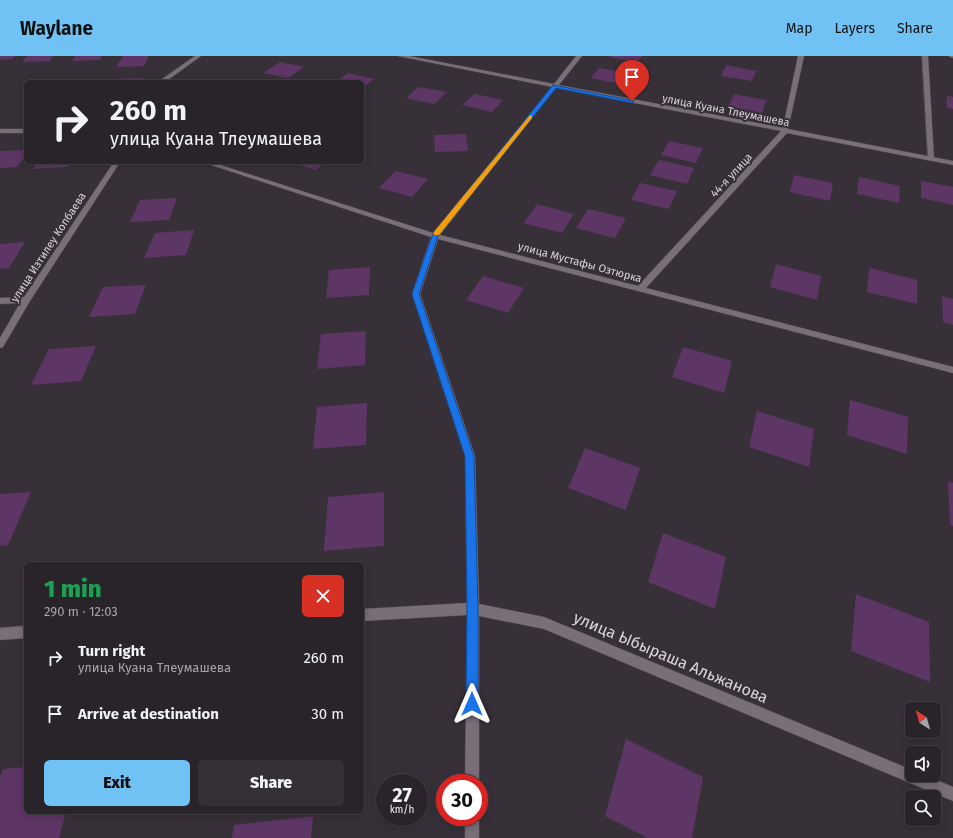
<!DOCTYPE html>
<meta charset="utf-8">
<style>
:root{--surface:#29242a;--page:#353036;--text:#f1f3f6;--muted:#a5a4a8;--line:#454147;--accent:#70c1f4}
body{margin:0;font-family:"Fira Sans",sans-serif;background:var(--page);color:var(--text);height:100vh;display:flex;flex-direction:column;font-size:15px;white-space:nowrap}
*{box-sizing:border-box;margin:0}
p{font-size:13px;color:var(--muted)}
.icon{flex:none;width:22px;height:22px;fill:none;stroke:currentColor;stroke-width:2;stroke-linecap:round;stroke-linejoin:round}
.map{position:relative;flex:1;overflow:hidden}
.sheet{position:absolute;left:24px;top:506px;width:340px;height:252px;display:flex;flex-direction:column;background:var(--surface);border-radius:6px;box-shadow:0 2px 10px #0003,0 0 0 1px var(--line)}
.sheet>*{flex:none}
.guide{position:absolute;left:24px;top:24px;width:340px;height:84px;border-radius:6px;box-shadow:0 2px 10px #0003,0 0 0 1px var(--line);background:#29242a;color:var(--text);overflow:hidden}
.needle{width:26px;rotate:323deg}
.tools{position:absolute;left:905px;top:646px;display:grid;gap:8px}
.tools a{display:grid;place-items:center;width:36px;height:36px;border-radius:6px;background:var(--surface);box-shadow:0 2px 10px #0003,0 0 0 1px var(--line);font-size:20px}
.speed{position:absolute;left:376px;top:718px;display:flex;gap:8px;font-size:20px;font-weight:700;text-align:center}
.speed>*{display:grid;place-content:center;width:52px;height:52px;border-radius:50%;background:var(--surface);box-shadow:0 2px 10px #0003,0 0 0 1px var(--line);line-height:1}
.speed small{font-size:10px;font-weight:400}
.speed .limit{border:6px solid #d22;background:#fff;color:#111}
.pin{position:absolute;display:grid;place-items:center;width:34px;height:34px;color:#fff;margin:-41px -17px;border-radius:50% 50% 50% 0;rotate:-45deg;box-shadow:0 0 4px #0007}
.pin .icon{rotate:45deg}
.me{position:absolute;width:44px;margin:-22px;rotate:0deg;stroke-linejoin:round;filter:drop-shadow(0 0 3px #0008)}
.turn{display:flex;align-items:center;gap:14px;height:84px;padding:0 20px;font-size:18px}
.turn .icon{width:52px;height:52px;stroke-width:2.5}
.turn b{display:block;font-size:28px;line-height:34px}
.round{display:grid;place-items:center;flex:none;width:42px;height:42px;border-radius:6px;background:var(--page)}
.head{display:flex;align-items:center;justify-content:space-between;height:68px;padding:0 20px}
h1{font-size:24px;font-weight:800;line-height:30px;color:#1e9e55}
.cta{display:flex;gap:8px;margin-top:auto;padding:8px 20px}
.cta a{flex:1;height:46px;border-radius:6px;background:var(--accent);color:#111;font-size:16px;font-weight:800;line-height:46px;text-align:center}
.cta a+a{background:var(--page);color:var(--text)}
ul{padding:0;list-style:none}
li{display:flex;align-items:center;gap:12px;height:56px;padding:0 20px}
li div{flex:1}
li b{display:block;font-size:15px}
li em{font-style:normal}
header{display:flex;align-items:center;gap:24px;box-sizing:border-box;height:56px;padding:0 20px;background:var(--accent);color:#111}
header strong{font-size:19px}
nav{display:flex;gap:22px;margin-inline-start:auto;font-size:14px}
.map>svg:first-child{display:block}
.building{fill:#5d3665}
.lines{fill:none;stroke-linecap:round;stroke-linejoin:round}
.lane-casing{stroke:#534d53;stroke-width:1}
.street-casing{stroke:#534d53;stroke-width:1}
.lane{fill:#786f78;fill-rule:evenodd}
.street{fill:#786f78;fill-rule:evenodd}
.route{fill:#1a73e8;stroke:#114b97}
.slow{fill:#f59e0b}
.labels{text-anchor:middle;stroke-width:4;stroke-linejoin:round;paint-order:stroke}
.far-street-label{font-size:11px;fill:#dad5da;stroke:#373038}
.near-street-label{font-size:16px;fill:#dad5da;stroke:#373038}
</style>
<header>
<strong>Waylane</strong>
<nav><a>Map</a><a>Layers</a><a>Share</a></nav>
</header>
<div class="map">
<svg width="953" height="782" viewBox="0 0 953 782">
<rect width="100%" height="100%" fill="#373038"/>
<g class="building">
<path d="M0,0H16L12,3L0,4Z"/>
<path d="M27,0H53L50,5L22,6Z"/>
<path d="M76,0H102L100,4L72,5Z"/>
<path d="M123,0H149L144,10L116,11Z"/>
<path d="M611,0H642L637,6L610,1Z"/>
<path d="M280,6L304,11L288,22L263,17Z"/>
<path d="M726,9L756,15L752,25L721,20Z"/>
<path d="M599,12L628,17L620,28L591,22Z"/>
<path d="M348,17L374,23L362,32V26H336Z"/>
<path d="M143,22L140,26H112L114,23Z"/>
<path d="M419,31L447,36L434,48L406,42Z"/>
<path d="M475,38L503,44L492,56L462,49Z"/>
<path d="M734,38L766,44L762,57L729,50Z"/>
<path d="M947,40L953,41V53L947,52Z"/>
<path d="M466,78L468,95L435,96L434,79Z"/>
<path d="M669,85L703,92L696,107L661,99Z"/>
<path d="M26,94V99L17,111L0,112V95Z"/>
<path d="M659,104L694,112L687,128L650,119Z"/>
<path d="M37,106H71L68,111L33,113Z"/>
<path d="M289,106H325L316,114Z"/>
<path d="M396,115L428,123L412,141L379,132Z"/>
<path d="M794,119L833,127L830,145L790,136Z"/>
<path d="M859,121L900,130L899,147L857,138Z"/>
<path d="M921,125L953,131V149L921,142Z"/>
<path d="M640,127L677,135L669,153L631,144Z"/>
<path d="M177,142L169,164L130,166L140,144Z"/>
<path d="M537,148L574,158L562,177L524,167Z"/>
<path d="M588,153L626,162L615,182L576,172Z"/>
<path d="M194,174L186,199L144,202L155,177Z"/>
<path d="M25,186L9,212L0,213V188Z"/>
<path d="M776,208L821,220L817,244L770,231Z"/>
<path d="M370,211L369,239L326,242L329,214Z"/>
<path d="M869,212L917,224V248L867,236Z"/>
<path d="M483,220L524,232L508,257L466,244Z"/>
<path d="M146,229L135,258L89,261L103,231Z"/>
<path d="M942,240L953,243V269L943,266Z"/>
<path d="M366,275L365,309L317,313L321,278Z"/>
<path d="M96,290L81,325L31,329L49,293Z"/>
<path d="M683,291L732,305L724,337L672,321Z"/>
<path d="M850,344L908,361L907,398L847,379Z"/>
<path d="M367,347L366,389L313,393L317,351Z"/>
<path d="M757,355L814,373L809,411L749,391Z"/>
<path d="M585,392L640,412L626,454L568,432Z"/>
<path d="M948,425L953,427V470L950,469Z"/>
<path d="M31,436L8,489L0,490V438Z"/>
<path d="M384,436V490L324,495L328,441Z"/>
<path d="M663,477L726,501L715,553L648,526Z"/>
<path d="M856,538L929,566L930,626L851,595Z"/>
<path d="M626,683L703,721L692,782H648L605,760Z"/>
<path d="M26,711V756H66L59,782H0V721L3,713Z"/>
<path d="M313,760L311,782H232L234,769Z"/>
</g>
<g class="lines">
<g class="lane-casing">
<path id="lane" d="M922,0H928L934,103L931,105L928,103Z"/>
</g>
<g class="street-casing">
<g id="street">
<path d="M195,0H201L165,26H158Z"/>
<path d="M398,0H409L554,28L576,0H582L559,29L783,72L798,0H804L788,73L953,105V109L787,77L646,232L953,311V317L438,183L420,238L475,400L479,548L544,561L912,714V719H925L953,731V745L544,573L479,560V727H465L467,559L362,565V553L467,547L465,400L412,238L431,181L202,106H211L433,177L552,31ZM556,32L781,75L638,230L440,179Z"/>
<path d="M949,0H953V2L950,1Z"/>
<rect x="0" y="73" width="26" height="4"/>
<path d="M114,106H120L30,245L3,291L0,292V282L20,247L0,248V242L24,241Z"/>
<path d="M26,570V582L0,584V572Z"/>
<path d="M479,760V782H465V761Z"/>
</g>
</g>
<use href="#lane" class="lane"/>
<use href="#street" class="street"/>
</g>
<path class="route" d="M553,29L634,45L632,47L556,32L438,180L419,238L474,400L478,553V648L477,652L472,654L468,652L466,648L467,553L465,400L412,238L432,180Z"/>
<path class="slow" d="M530,59L532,60V62L439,179H434V176Z"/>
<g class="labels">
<g class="far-street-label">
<text transform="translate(726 54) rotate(11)" y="4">улица Куана Тлеумашева</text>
<text transform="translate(731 119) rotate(-47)" y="4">44-я улица</text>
<text transform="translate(48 191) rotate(-57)" y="4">улица Изтилеу Копбаева</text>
<text transform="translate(580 206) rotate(15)" y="4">улица Мустафы Озтюрка</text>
</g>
<g class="near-street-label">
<text transform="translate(671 601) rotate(23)" y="6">улица Ыбыраша Альжанова</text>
</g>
</g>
</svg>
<div class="tools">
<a><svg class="needle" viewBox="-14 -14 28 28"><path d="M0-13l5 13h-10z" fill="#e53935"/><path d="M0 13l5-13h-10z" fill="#a5a4a8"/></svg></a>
<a><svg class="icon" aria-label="sound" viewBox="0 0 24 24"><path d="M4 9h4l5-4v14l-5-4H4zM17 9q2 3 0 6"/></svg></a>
<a><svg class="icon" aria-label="search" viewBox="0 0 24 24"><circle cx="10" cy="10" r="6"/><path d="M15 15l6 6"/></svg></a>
</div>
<div class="speed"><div>27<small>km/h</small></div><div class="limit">30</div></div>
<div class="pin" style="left:632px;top:45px;background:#d93025"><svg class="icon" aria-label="arrive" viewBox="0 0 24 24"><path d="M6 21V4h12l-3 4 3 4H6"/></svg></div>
<svg class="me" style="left:472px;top:648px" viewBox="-20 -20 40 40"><path d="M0-17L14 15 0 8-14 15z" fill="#1a73e8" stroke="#fff" stroke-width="4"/></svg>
<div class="guide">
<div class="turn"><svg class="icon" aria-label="right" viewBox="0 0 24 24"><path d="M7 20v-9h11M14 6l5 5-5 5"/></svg><div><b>260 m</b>улица Куана Тлеумашева</div></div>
</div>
<section class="sheet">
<div class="head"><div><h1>1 min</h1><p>290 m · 12:03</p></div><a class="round" style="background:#d93025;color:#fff"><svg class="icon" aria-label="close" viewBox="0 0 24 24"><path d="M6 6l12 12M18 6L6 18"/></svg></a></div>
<ul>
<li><svg class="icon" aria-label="right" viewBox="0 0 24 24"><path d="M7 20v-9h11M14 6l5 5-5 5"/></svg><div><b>Turn right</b><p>улица Куана Тлеумашева</p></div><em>260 m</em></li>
<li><svg class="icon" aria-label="arrive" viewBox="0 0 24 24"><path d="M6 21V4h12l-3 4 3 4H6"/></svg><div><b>Arrive at destination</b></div><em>30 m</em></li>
</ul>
<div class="cta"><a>Exit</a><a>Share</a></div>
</section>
</div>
